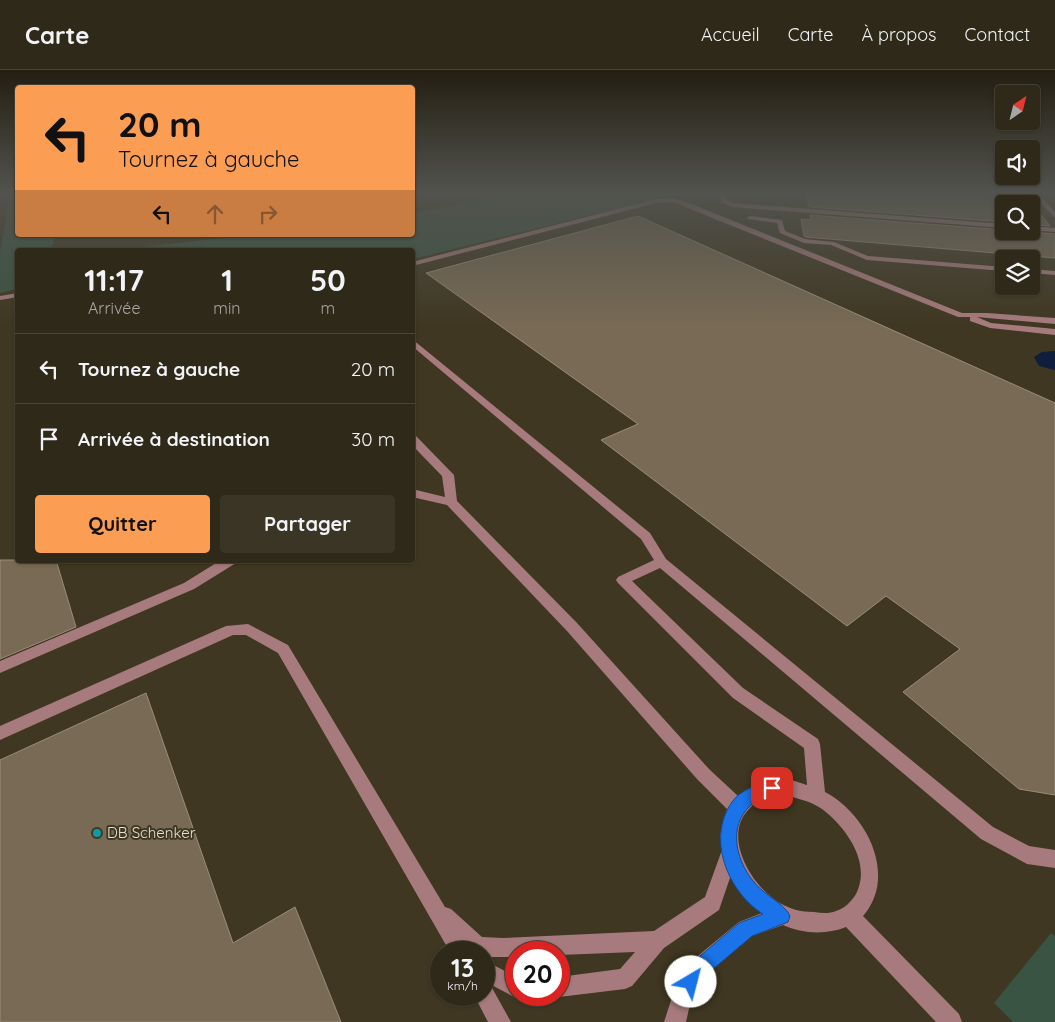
<!DOCTYPE html>
<html lang="fr">
<meta charset="utf-8">
<style>
:root{--surface:#2f2919;--page:#3b3526;--text:#f1f3f6;--muted:#a7a6a2;--line:#4a4538;--accent:#fc9d54}
body{margin:0;font-family:Quicksand,sans-serif;background:var(--page);color:var(--text);height:100vh;display:flex;flex-direction:column;font-size:19px;white-space:nowrap}
*{box-sizing:border-box;margin:0}
p{font-size:16px;color:var(--muted)}
.icon{flex:none;width:28px;height:28px;fill:none;stroke:currentColor;stroke-width:2;stroke-linecap:round;stroke-linejoin:round}
.map{position:relative;flex:1;overflow:hidden}
.sheet{position:absolute;left:15px;top:178px;width:400px;height:315px;display:flex;flex-direction:column;background:var(--surface);border-radius:5px;box-shadow:0 1px 4px #0004,0 0 0 1px var(--line)}
.sheet>*{flex:none}
.hud{position:absolute;left:15px;top:15px;width:400px;height:152px;border-radius:5px;box-shadow:0 1px 4px #0004,0 0 0 1px var(--line);background:#fc9d54;color:#111;overflow:hidden}
.needle{width:32px;rotate:35deg}
.buttons{position:absolute;left:995px;top:15px;display:grid;gap:10px}
.buttons a{display:grid;place-items:center;width:45px;height:45px;border-radius:5px;background:var(--surface);box-shadow:0 1px 4px #0004,0 0 0 1px var(--line);font-size:25px}
.speed{position:absolute;left:430px;top:871px;display:flex;gap:10px;font-size:25px;font-weight:700;text-align:center}
.speed>*{display:grid;place-content:center;width:65px;height:65px;border-radius:50%;background:var(--surface);box-shadow:0 1px 4px #0004,0 0 0 1px var(--line);line-height:1}
.speed small{font-size:12px;font-weight:400}
.speed .limit{border:8px solid #d22;background:#fff;color:#111}
.pin{position:absolute;display:grid;place-items:center;width:42px;height:42px;color:#fff;margin:-21px;border-radius:10px;box-shadow:0 2px 8px #0006}
.me{position:absolute;width:55px;margin:-28px;rotate:37deg;stroke-linejoin:round;filter:drop-shadow(0 0 4px #0008)}
.turn{display:flex;align-items:center;gap:18px;height:105px;padding:0 20px;font-size:22px}
.turn .icon{width:65px;height:65px;stroke-width:2.5}
.turn b{display:block;font-size:35px;line-height:42px}
.lanes{display:flex;align-items:center;height:48px;padding:0 20px;background:#0003;justify-content:center;gap:25px;direction:ltr}
.lanes .off{opacity:.35}
.eta{display:flex;justify-content:space-evenly;align-items:center;height:85px;text-align:center}
.eta b{font-size:30px;font-weight:800;line-height:35px}
.button{display:flex;gap:10px;margin-top:auto;padding:10px 20px}
.button a{flex:1;height:58px;border-radius:5px;background:var(--accent);color:#111;font-size:20px;font-weight:800;line-height:58px;text-align:center}
.button a+a{background:var(--page);color:var(--text)}
ul{padding:0;list-style:none}
li{display:flex;align-items:center;gap:15px;height:70px;padding:0 20px;border-top:1px solid var(--line)}
li div{flex:1}
li b{display:block;font-size:19px}
li em{font-style:normal}
header{display:flex;align-items:center;gap:30px;box-sizing:border-box;height:70px;padding:0 25px;background:var(--surface);border-bottom:1px solid var(--line)}
header strong{font-size:24px}
nav{display:flex;gap:28px;margin-inline-start:auto;font-size:18px}
.map>svg:first-child{display:block}
.green{fill:#395442}
.water{fill:#0f1e3d}
.building{fill:#786a54;stroke:#9c8d77}
.lines{fill:none;stroke-linecap:round;stroke-linejoin:round}
.minor{fill:#a77b7d;fill-rule:evenodd}
.route{fill:#1a73e8;stroke:#114b97}
.culture-dot{fill:#0f9aa8;stroke:#3f3721;stroke-width:2}
.labels{text-anchor:middle;stroke-width:4;stroke-linejoin:round;paint-order:stroke}
.near-poi-label{font-size:15px;fill:#e5e0d3;stroke:#3f3721;text-anchor:start}
</style>
<header>
<strong>Carte</strong>
<nav><a>Accueil</a><a>Carte</a><a>À propos</a><a>Contact</a></nav>
</header>
<div class="map">
<svg width="1055" height="952" viewBox="0 0 1055 952">
<rect width="100%" height="100%" fill="#3f3721"/>
<g class="green">
<path d="M11,122H17L18,165H54L52,180H18L17,219L0,223V182Z"/>
<path d="M515,122H671L675,124L413,189L412,180H116L250,165H412L413,144Z"/>
<path d="M1051,863L1055,866V952H1013L994,933Z"/>
</g>
<path class="water" d="M1055,281V300L1039,296L1034,287L1042,282Z"/>
<g class="building">
<path d="M806,122H1023L1050,156L1031,154V134H1004V152L809,137Z"/>
<path d="M810,145L1055,164V188L805,167L804,166L801,149L811,150Z"/>
<path d="M638,146L1055,333V725L1019,719L903,622L960,579L886,526L847,556L601,370L638,354L426,203Z"/>
<path d="M0,490H56L76,557L0,589Z"/>
<path d="M146,623L233,873L295,837L341,952H0V690Z"/>
</g>
<g class="lines">
<g class="minor">
<path d="M412,122H417L412,124Z"/>
<path d="M720,122H726V130L733,133L1004,154V158L732,137L721,132Z"/>
<path d="M1031,122H1037L1055,142V148Z"/>
<path d="M673,128L689,133L962,243H987L1055,248V254L977,247L991,253L1055,259V265L990,258L970,251V247H958L673,132L656,133L412,196V192L656,129Z"/>
<path d="M750,146L782,150L785,161L805,169L834,172L868,186L1004,197V201L867,190L831,175L804,173L780,163L777,153L748,149L747,148Z"/>
<path d="M1031,156L1055,158V162L1031,160Z"/>
<path d="M1031,199L1055,201V205L1031,203Z"/>
<path d="M18,223V227L0,230V226Z"/>
<path d="M412,269L650,463L666,489L993,757L1029,776L1055,780V798L1027,794L981,769L660,498L632,511L743,618L818,669L820,674L825,722C867,744 898,806 863,846L959,944L962,952H936L846,857C826,865 803,864 783,855L752,866L713,899L691,930L686,952H664L675,918L699,885L739,852L762,843L742,824L731,805L719,840L664,878L632,916L625,919L559,927L553,925H559V907L620,899L635,882L559,885V882H516V887H484V882H450L278,583L246,565H233L0,670V656L226,556L248,554L288,575L445,837L451,839L482,867L503,868L654,861L705,827L722,780L720,766L727,739L697,709L567,561L447,435L412,427V419L445,427L442,406L412,375V365L416,366L454,405L457,431L577,553L709,699L738,726C747,717 770,709 783,709C791,709 800,713 807,715L804,678L733,628L618,513L616,510L618,507L654,490L641,469L412,276ZM783,725C797,728 810,731 822,739C846,757 872,793 856,824C851,832 845,838 836,841C829,844 821,843 814,842C800,842 790,839 778,832C751,815 722,766 749,739C751,737 754,733 757,732C765,728 775,727 783,725Z"/>
<path d="M221,490H237L236,493L194,519L0,603V591L184,513Z"/>
<path d="M484,890L516,907V925H523L516,928L484,911Z"/>
<path d="M484,913L491,916L511,952H488L474,925H484Z"/>
</g>
</g>
<linearGradient id="sky" x2="0" y2="1"><stop stop-color="#231e12"/><stop offset="0.48" stop-color="#52534e"/><stop offset="1" stop-color="#52534e" stop-opacity="0"/></linearGradient>
<rect width="1055" height="255" fill="url(#sky)"/>
<path class="route" d="M772,711L777,713L780,718L777,723C771,726 762,727 756,731C727,751 734,788 754,812C763,824 786,835 790,846L788,852L752,866L713,899L698,919L691,922L685,919L682,912L700,886L739,853L763,844C728,822 706,769 732,732C741,719 758,715 772,711Z"/>
<circle class="culture-dot" cx="97" cy="763" r="5"/>
<g class="labels">
<g class="near-poi-label">
<text x="107" y="768">DB Schenker</text>
</g>
</g>
</svg>
<div class="buttons">
<a><svg class="needle" viewBox="-14 -14 28 28"><path d="M0-13l5 13h-10z" fill="#e53935"/><path d="M0 13l5-13h-10z" fill="#a7a6a2"/></svg></a>
<a><svg class="icon" aria-label="sound" viewBox="0 0 24 24"><path d="M4 9h4l5-4v14l-5-4H4zM17 9q2 3 0 6"/></svg></a>
<a><svg class="icon" aria-label="search" viewBox="0 0 24 24"><circle cx="10" cy="10" r="6"/><path d="M15 15l6 6"/></svg></a>
<a><svg class="icon" aria-label="layers" viewBox="0 0 24 24"><path d="M12 4l9 5-9 5-9-5zM3 14l9 5 9-5"/></svg></a>
</div>
<div class="speed"><div>13<small>km/h</small></div><div class="limit">20</div></div>
<div class="pin" style="left:772px;top:718px;background:#d93025"><svg class="icon" aria-label="arrive" viewBox="0 0 24 24"><path d="M6 21V4h12l-3 4 3 4H6"/></svg></div>
<svg class="me" style="left:691px;top:912px" viewBox="-20 -20 40 40"><circle r="19" fill="#fff"/><path d="M0-13L10 11 0 6-10 11z" fill="#1a73e8"/></svg>
<div class="hud">
<div class="turn"><svg class="icon" aria-label="left" viewBox="0 0 24 24"><path d="M17 20v-9H6M10 6l-5 5 5 5"/></svg><div><b>20 m</b>Tournez à gauche</div></div>
<div class="lanes"><svg class="icon" aria-label="left" viewBox="0 0 24 24"><path d="M17 20v-9H6M10 6l-5 5 5 5"/></svg><svg class="icon off" aria-label="ahead" viewBox="0 0 24 24"><path d="M12 20V5M6 11l6-6 6 6"/></svg><svg class="icon off" aria-label="right" viewBox="0 0 24 24"><path d="M7 20v-9h11M14 6l5 5-5 5"/></svg></div>
</div>
<section class="sheet">
<div class="eta">
<div><b>11:17</b><p>Arrivée</p></div>
<div><b>1</b><p>min</p></div>
<div><b>50</b><p>m</p></div>
</div>
<ul>
<li><svg class="icon" aria-label="left" viewBox="0 0 24 24"><path d="M17 20v-9H6M10 6l-5 5 5 5"/></svg><div><b>Tournez à gauche</b></div><em>20 m</em></li>
<li><svg class="icon" aria-label="arrive" viewBox="0 0 24 24"><path d="M6 21V4h12l-3 4 3 4H6"/></svg><div><b>Arrivée à destination</b></div><em>30 m</em></li>
</ul>
<div class="button"><a>Quitter</a><a>Partager</a></div>
</section>
</div>
